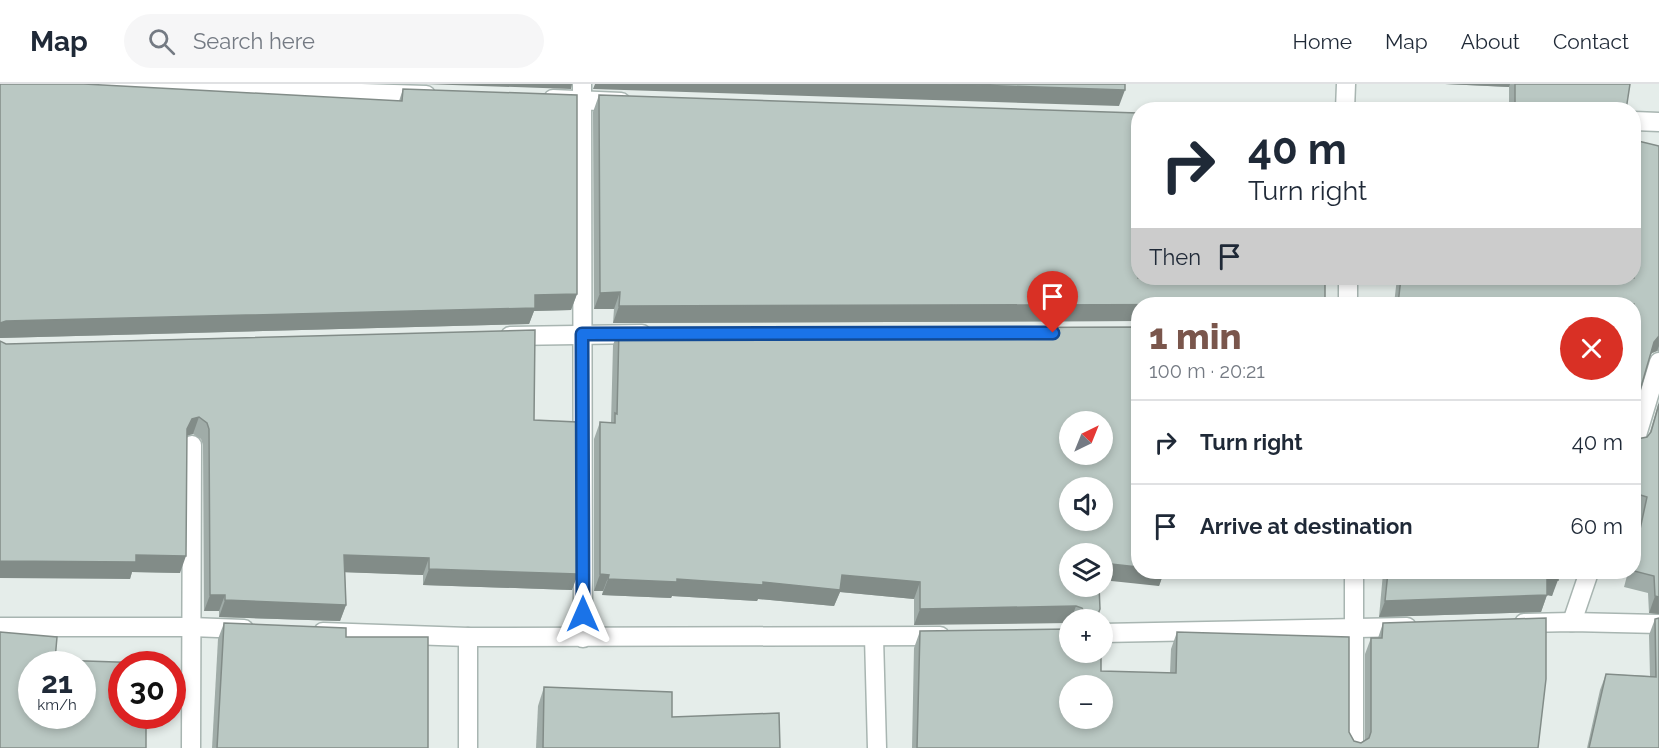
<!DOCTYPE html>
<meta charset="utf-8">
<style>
:root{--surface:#fff;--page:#f6f6f7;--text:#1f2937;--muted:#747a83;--line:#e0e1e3;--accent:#7a564c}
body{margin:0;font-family:Raleway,sans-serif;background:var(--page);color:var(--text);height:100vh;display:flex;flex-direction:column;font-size:22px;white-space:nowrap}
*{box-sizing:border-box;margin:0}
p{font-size:20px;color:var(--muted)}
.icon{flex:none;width:33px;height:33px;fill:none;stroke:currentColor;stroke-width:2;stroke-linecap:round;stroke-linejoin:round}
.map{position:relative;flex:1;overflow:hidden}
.panel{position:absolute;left:1131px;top:213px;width:510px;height:282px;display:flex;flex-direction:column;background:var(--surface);border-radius:24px;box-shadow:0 3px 9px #0003}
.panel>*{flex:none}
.top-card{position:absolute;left:1131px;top:18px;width:510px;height:183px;border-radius:24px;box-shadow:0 3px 9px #0003;background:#fff;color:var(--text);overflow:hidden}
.needle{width:39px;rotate:43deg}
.controls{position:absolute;left:1059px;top:327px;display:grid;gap:12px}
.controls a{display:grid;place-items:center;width:54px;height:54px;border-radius:50%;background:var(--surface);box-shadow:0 3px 9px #0003;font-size:30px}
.speed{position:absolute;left:18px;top:567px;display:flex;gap:12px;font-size:30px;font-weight:700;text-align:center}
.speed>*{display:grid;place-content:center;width:78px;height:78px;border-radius:50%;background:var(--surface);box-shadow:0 3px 9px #0003;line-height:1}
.speed small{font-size:15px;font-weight:400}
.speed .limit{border:9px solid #d22;background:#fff;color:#111}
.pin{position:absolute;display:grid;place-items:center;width:51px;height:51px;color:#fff;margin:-62px -26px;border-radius:50% 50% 50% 0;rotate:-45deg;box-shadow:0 0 6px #0007}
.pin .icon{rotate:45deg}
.me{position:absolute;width:66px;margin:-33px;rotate:0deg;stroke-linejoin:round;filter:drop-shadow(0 0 4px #0008)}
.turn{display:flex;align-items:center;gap:21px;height:126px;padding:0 18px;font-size:27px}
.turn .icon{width:78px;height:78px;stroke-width:2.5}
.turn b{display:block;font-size:42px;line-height:51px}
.then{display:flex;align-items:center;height:57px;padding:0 18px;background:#0003;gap:12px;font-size:22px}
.round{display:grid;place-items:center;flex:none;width:63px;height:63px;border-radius:32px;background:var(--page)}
.overview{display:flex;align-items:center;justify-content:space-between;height:102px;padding:0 18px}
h1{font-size:36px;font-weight:800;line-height:45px;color:var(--accent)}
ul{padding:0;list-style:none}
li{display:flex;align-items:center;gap:18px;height:84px;padding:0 18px;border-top:2px solid var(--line)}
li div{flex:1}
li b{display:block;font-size:22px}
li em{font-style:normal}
header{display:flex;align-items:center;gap:36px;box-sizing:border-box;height:84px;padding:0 30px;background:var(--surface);border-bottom:2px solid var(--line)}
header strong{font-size:28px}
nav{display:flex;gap:33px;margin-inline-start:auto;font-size:21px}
.search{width:420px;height:54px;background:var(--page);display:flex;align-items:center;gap:15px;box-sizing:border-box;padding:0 21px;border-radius:33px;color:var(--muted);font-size:22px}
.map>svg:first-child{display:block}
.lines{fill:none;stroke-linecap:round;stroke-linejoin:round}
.minor-casing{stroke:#a8b5b1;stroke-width:21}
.minor{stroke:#fff;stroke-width:18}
.wall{fill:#a0aca8}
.shaded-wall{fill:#828c88}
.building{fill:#bac8c3;stroke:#828c88;stroke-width:1.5;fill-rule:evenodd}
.route-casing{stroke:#114b97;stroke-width:15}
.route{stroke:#1a73e8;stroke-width:10}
</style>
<header>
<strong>Map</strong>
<div class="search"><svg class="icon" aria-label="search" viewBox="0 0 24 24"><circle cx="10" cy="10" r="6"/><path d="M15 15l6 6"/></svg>Search here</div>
<nav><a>Home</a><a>Map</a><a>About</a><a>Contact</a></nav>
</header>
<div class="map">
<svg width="1659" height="664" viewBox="0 0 1659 664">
<rect width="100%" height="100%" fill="#e5edea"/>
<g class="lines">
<g class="minor-casing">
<g id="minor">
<path d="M71,0L426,11"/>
<path d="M582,0L583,554"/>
<path d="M553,15L621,18"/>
<path d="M1345,26L1346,0"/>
<path d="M1634,37L1659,38"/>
<path d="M1348,194V220"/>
<path d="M510,252L642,250"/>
<path d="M1634,361L1659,278"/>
<path d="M1354,488V664"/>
<path d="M1572,538L1589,488"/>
<path d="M1524,539L1572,538L1659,540"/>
<path d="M0,543H191L244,545"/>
<path d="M323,548L468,553L940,552"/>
<path d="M1102,549L1407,543"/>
<path d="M874,553L877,664"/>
<path d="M191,664L192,361"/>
<path d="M468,664V553"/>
</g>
</g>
<use href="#minor" class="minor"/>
</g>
<g class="wall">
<path d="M0,0L399,17L403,5L577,210L571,226L534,227L529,240L0,254Z"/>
<path d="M1445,0H1630L1626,26H1509V3Z"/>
<path d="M599,11L1138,220V237L613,239L614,225H594L593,28Z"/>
<path d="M1659,62V268L1657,267L1652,269L1634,220H1394L1397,194H1634Z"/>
<path d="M619,245L1233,488L1232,490L1164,488L1159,502L1070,470L1098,536H1070L914,541V515L840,508L834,522L758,515L757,517L672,512L671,514L602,511L603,507H594V355L600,338L611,339L613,261Z"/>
<path d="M6,260L534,336L572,506L423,501V491L345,488L346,521L340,537L219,533V527H204L203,361L201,355L193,350L187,351L180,489L132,488L130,495Z"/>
<path d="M1659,317V530L1649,529L1648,509L1624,503L1628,488H1634V464L1641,429L1634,427V353L1637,355L1647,353L1649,351Z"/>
<path d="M1366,488H1559L1552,512L1547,511L1541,528L1379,533L1383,489Z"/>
<path d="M1655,535L1659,664H1587L1600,606L1606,590L1650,592L1649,551Z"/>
<path d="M224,539L346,553L428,664H212L218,555Z"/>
<path d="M1383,539L1538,664H912L914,564L920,547L1101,587L1170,589L1171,565L1177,548L1349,648L1354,657L1361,659L1365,656V570L1371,554H1378Z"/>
<path d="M544,603L672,633L780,664H536L538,622Z"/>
</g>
<g class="shaded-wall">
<path d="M424,0H572L571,5Z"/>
<path d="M595,0H946L1125,6L1119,22L593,5Z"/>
<path d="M1445,0H1510L1509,3Z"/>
<path d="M620,208L614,225H594L600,209Z"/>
<path d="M577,210L571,226L534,227L529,240L0,254V239L6,237L535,211Z"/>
<path d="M1138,220V237L613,239L619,222Z"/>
<path d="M1659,252V262L1657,267L1652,269L1648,275L1654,258Z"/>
<path d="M199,333L193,350L186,352L187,345L192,335Z"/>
<path d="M136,471L186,472L180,489L132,488L130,495L0,494V477Z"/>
<path d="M344,471L429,474L423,491L338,488Z"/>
<path d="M1102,479L1138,483V488H1233L1232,490L1164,488L1159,502L1102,496Z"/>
<path d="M429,485L578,490L572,506L423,501Z"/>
<path d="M1366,488H1383V489Z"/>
<path d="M600,490L609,491L603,507H594Z"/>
<path d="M842,491L920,498L914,515L840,508L834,522L758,515L757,517L672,512L671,514L602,511L608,495H677L763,498Z"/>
<path d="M1547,494L1558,496L1552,512L1547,511L1541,528L1379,533L1385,517Z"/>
<path d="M210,511H225L219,527H204Z"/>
<path d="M1655,512L1659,513V530L1649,529Z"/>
<path d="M225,516L346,521L340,537L219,533Z"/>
<path d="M1076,522L1071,536H1070V539L914,541L920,525Z"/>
</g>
<g class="building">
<path d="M0,0H84L402,17L403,5L577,11V210L535,211V224L6,237L0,239Z"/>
<path d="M946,0H1125V6Z"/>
<path d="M1515,0H1630L1626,26H1515Z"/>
<path d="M599,11L1138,29V194H1325V220L619,222L620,208L600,209Z"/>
<path d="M1634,56L1659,62V252L1654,258L1634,327V220H1398L1401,194H1634Z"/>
<path d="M1138,243V483L1102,479V470H1070V502H1099L1100,525L1097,533L1098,536H1087V533L1082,524L1076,522L920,525V498L842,491L840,506L763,498V501L677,495V498L608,495L609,491L600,490V338L615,339V329L617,330L619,245ZM1070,338H1102V370H1070ZM1070,404H1102V436H1070Z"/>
<path d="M535,246L534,336L577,338L578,490L429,485V474L344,471L346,521L225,516V511H210L209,345L207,339L199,333L192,335L187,345L186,472L136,471V478L0,477V257L6,260Z"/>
<path d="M1659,320V513L1655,512L1654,492L1634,487V473L1647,413L1634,409V353L1637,355L1647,353L1651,348Z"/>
<path d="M1388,488H1559L1558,496L1547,494V511L1385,517Z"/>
<path d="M1546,534V595L1538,664H917L920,547L1070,545V568H1101V587L1176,589L1177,548L1349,553V648L1354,657L1361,659L1369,654L1371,648V554H1382L1383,539ZM1070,602H1102V634H1070Z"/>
<path d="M1659,534V664H1589L1606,590L1656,593L1655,535Z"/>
<path d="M224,539L346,544V553H428V664H217Z"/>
<path d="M0,548L57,553L55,576L147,579V580H122V632H146V664H0ZM32,580H82V632H32Z"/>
<path d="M544,603L672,608V633L779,629L780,664H543Z"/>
</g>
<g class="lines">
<g class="route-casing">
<path id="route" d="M583,530L582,250L1053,249"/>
</g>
<use href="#route" class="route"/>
</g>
</svg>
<div class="controls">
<a><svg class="needle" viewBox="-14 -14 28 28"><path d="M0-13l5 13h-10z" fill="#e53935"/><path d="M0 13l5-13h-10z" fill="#747a83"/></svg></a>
<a><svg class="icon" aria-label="sound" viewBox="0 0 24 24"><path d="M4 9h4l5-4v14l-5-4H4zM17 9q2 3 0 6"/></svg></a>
<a><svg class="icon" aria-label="layers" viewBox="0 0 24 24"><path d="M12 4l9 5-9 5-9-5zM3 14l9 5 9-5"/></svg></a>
<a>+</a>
<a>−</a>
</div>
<div class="speed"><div>21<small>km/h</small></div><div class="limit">30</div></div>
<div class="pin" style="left:1053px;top:249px;background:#d93025"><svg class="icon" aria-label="arrive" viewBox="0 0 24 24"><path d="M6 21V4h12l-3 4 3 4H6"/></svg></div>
<svg class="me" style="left:583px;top:530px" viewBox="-20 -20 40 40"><path d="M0-17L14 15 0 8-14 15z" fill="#1a73e8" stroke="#fff" stroke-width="4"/></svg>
<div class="top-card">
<div class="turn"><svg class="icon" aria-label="right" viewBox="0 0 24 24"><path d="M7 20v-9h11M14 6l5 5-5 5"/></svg><div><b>40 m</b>Turn right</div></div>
<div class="then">Then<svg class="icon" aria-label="arrive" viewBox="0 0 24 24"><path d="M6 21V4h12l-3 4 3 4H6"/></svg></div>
</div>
<section class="panel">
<div class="overview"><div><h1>1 min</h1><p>100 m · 20:21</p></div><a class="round" style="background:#d93025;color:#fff"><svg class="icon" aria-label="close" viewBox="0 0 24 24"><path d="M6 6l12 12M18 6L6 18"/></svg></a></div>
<ul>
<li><svg class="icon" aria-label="right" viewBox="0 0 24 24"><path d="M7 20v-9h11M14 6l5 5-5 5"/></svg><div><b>Turn right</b></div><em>40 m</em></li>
<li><svg class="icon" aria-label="arrive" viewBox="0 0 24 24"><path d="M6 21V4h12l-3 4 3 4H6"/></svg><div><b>Arrive at destination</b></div><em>60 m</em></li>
</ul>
</section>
</div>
